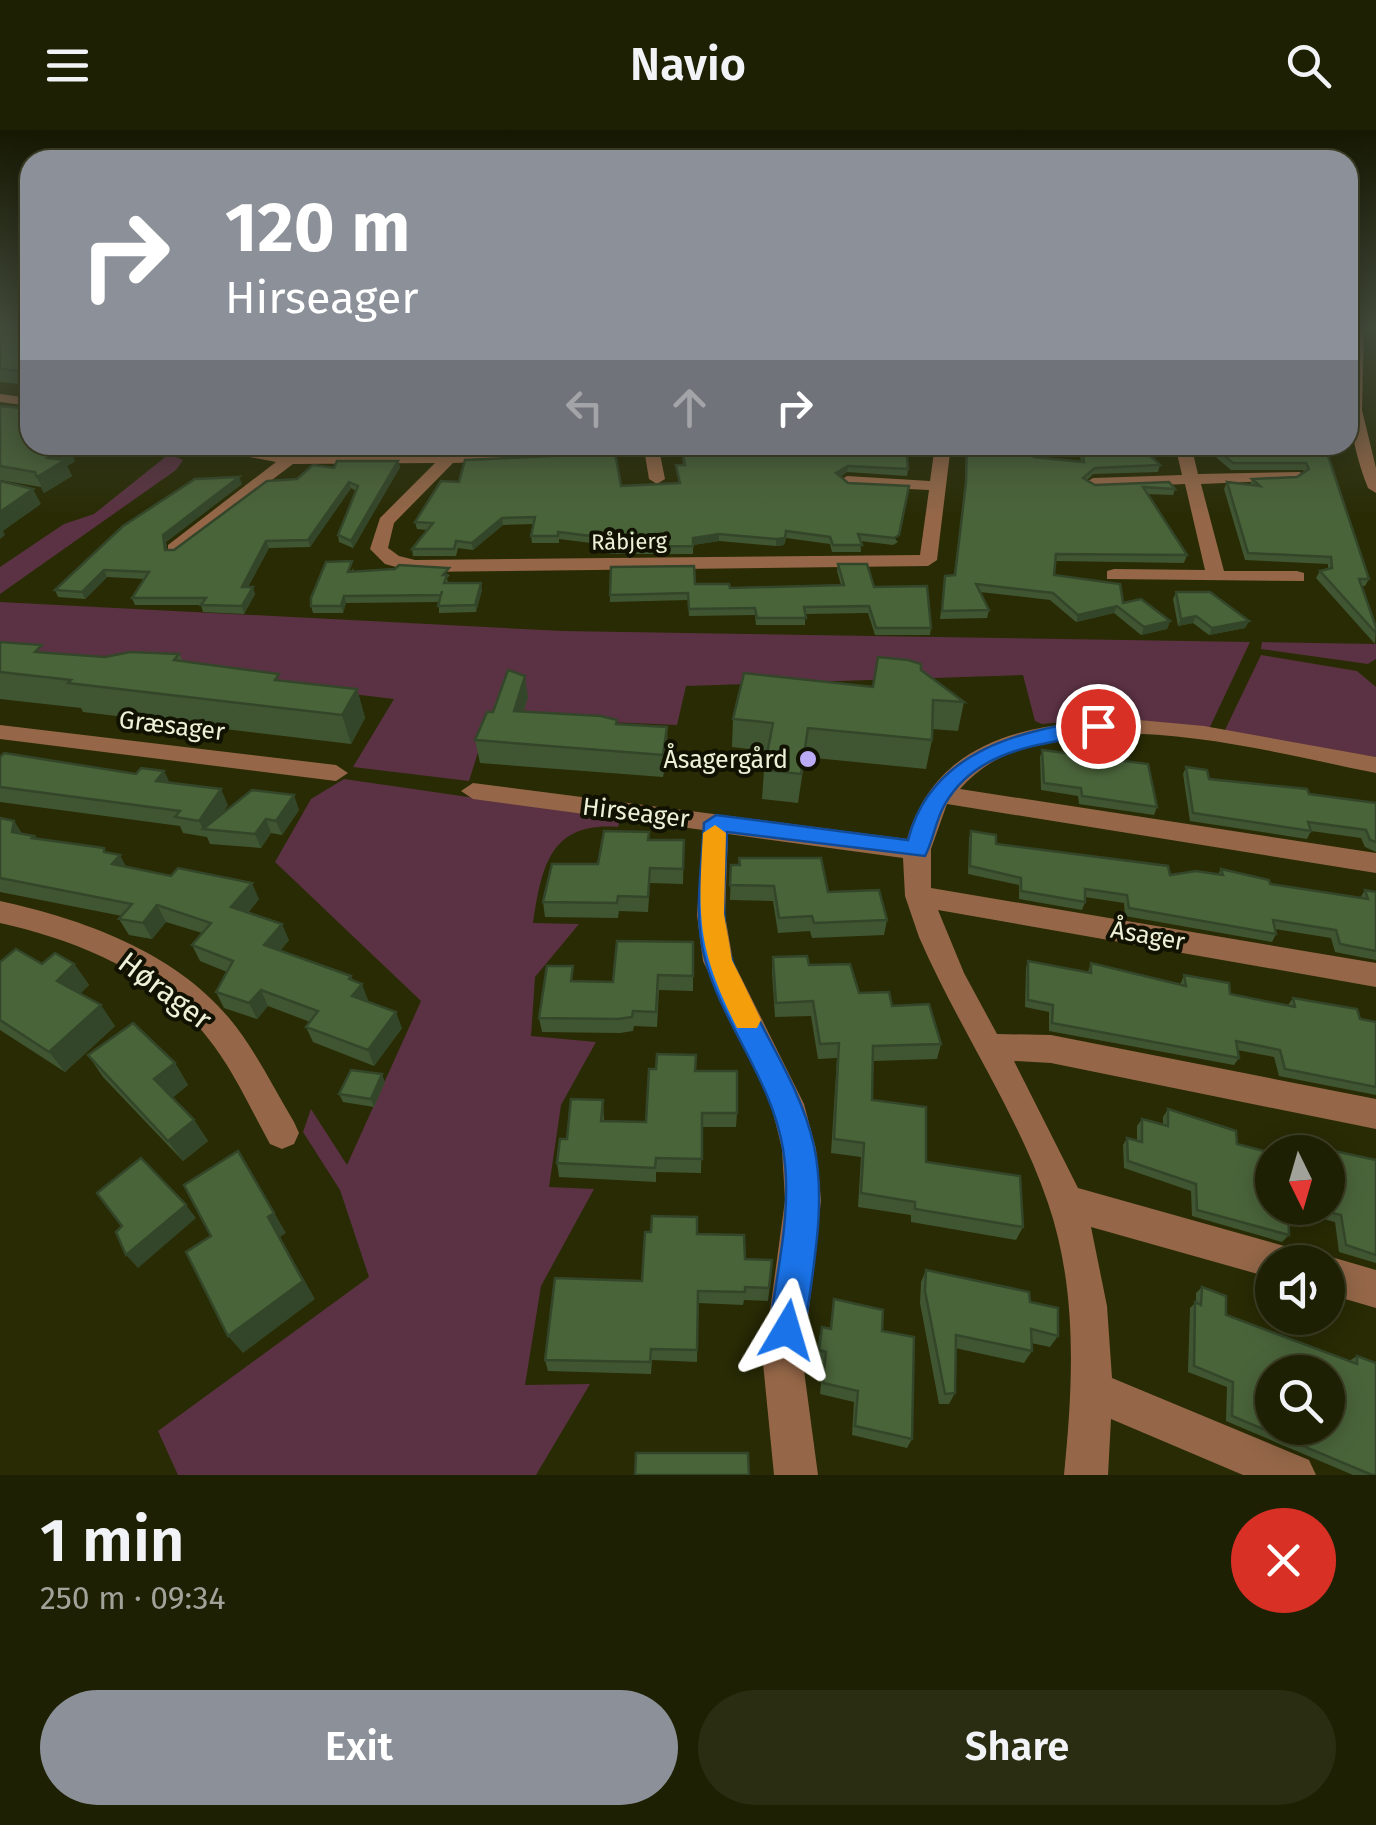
<!DOCTYPE html>
<meta charset="utf-8">
<style>
:root{--surface:#1e2003;--page:#2b2d12;--text:#f1f3f6;--muted:#a1a39a;--line:#3c3e25;--accent:#8c9099}
body{margin:0;font-family:"Fira Sans",sans-serif;background:var(--page);color:var(--text);height:100vh;display:flex;flex-direction:column;font-size:38px;white-space:nowrap}
*{box-sizing:border-box;margin:0}
p{font-size:32px;color:var(--muted)}
.icon{flex:none;width:55px;height:55px;fill:none;stroke:currentColor;stroke-width:2;stroke-linecap:round;stroke-linejoin:round}
.map{position:relative;height:1345px;overflow:hidden}
.side{display:flex;flex-direction:column;background:var(--surface);flex:1}
.side>*{flex:none}
.top-card{position:absolute;left:20px;top:20px;width:1338px;height:305px;border-radius:30px;box-shadow:0 5px 25px #0003,0 0 0 2px var(--line);background:#8c9099;color:#fff;overflow:hidden}
.needle{width:65px;rotate:175deg}
.controls{position:absolute;left:1255px;top:1005px;display:grid;gap:20px}
.controls a{display:grid;place-items:center;width:90px;height:90px;border-radius:50%;background:var(--surface);box-shadow:0 5px 25px #0003,0 0 0 2px var(--line);font-size:50px}
.pin{position:absolute;display:grid;place-items:center;width:85px;height:85px;color:#fff;margin:-42px;border:5px solid #fff;border-radius:50%;box-shadow:0 2px 10px #0007}
.me{position:absolute;width:110px;margin:-55px;rotate:7deg;stroke-linejoin:round;filter:drop-shadow(0 0 8px #0008)}
.turn{display:flex;align-items:center;gap:35px;height:210px;padding:0 40px;font-size:45px}
.turn .icon{width:130px;height:130px;stroke-width:2.5}
.turn b{display:block;font-size:70px;line-height:85px}
.lanes{display:flex;align-items:center;height:95px;padding:0 40px;background:#0003;justify-content:center;gap:50px;direction:ltr}
.lanes .off{opacity:.35}
.round{display:grid;place-items:center;flex:none;width:105px;height:105px;border-radius:52px;background:var(--page)}
.overview{display:flex;align-items:center;justify-content:space-between;height:170px;padding:0 40px}
h1{font-size:60px;font-weight:600;line-height:75px}
.action{display:flex;gap:20px;margin-top:auto;padding:20px 40px}
.action a{flex:1;height:115px;border-radius:60px;background:var(--accent);color:#fff;font-size:40px;font-weight:600;line-height:115px;text-align:center}
.action a+a{background:var(--page);color:var(--text)}
header{display:flex;justify-content:space-between;align-items:center;height:130px;padding:0 40px;background:var(--surface);font-size:45px;font-weight:600}
.map>svg:first-child{display:block}
.green{fill:#5b3243}
.lines{fill:none;stroke-linecap:round;stroke-linejoin:round}
.minor{fill:#956748;fill-rule:evenodd}
.wall{fill:#405632}
.shaded-wall{fill:#344629}
.building{fill:#4a643a;stroke:#344629;stroke-width:2.5;fill-rule:evenodd}
.route{fill:#1a73e8;stroke:#114b97;stroke-width:2.5}
.slow{fill:#f59e0b}
.poi-dot{fill:#bbaaf6;stroke:#111201;stroke-width:4}
.labels{text-anchor:middle;stroke-width:8;stroke-linejoin:round;paint-order:stroke}
.far-street-label{font-size:22px;fill:#edf1d7;stroke:#111201}
.street-label{font-size:25px;fill:#edf1d7;stroke:#111201}
.poi-label{font-size:25px;fill:#edf1d7;stroke:#111201;text-anchor:end}
.near-street-label{font-size:30px;fill:#edf1d7;stroke:#111201}
</style>
<header><svg class="icon" aria-label="menu" viewBox="0 0 24 24"><path d="M4 6h16M4 12h16M4 18h16"/></svg>Navio<svg class="icon" aria-label="search" viewBox="0 0 24 24"><circle cx="10" cy="10" r="6"/><path d="M15 15l6 6"/></svg></header>
<div class="map">
<svg width="1376" height="1345" viewBox="0 0 1376 1345">
<rect width="100%" height="100%" fill="#282b04"/>
<g class="green">
<path d="M169,324L183,330L176,340L0,464V437L64,394L94,384Z"/>
<path d="M0,472L563,501L1250,512L1209,599L1114,587L1042,594L1035,591L1023,545L686,556L677,595L489,587L469,651L353,637L394,569L0,522Z"/>
<path d="M1262,512L1376,514V529L1368,534L1261,519Z"/>
<path d="M1261,525L1357,541L1376,557V627L1224,602Z"/>
<path d="M344,649L620,689L618,697C550,692 542,736 533,793L579,794L535,847L531,906L596,912L561,975L549,1057L594,1059L541,1156L525,1255L590,1254L536,1345H178L158,1301L369,1147L340,1060L303,1002L311,979L347,1035L421,871L275,732L311,669Z"/>
</g>
<g class="lines">
<g class="minor">
<path d="M1352,199H1364L1362,280L1376,338V363L1368,358C1347,305 1345,255 1352,199Z"/>
<path d="M0,264L30,268V276L0,272Z"/>
<path d="M186,315L374,326L643,315H787L779,320L660,324L665,349L657,354L649,349L645,325L453,333L394,393L388,418L399,426L415,430L920,425L929,360L847,356L839,351L847,346L930,351L935,315H951L937,430L928,436L415,442L385,434L370,419L380,388L435,333L293,334L174,424L168,423V415L276,332Z"/>
<path d="M1175,315H1191L1198,344L1300,342L1302,345L1294,350L1201,354L1224,441H1297L1304,443V451L1107,449V441L1114,439L1205,440L1185,354L1093,358L1085,353L1093,348L1182,345Z"/>
<path d="M1139,590L1204,596L1376,627V643C1262,621 1048,558 960,659L1376,723V743L947,674L931,719V758L1376,833V857L938,780L964,843L997,904L1051,905L1376,969V999L1051,933L1014,931L1078,1058L1295,1119L1300,1132H1272V1148L1091,1097L1107,1176L1112,1248L1309,1330L1316,1345H1243L1111,1289L1108,1345H1064C1073,1255 1078,1161 1048,1073C1016,980 958,897 919,807L905,766L903,728L728,704L725,785L733,831L804,974L816,1019L821,1070L803,1233L818,1345H774L763,1233L785,1070L782,1019L771,974L703,831L697,785L703,700L473,669L461,661L473,653L907,709C939,602 1041,591 1139,590Z"/>
<path d="M0,595L336,635L348,643L336,651L0,609Z"/>
<path d="M0,771C82,789 173,821 229,888C255,919 273,957 294,992L299,1003L294,1014L282,1019L270,1014C250,978 233,939 207,907C158,843 76,810 0,793Z"/>
<path d="M1328,1126L1376,1140V1178L1328,1164V1132H1314Z"/>
</g>
</g>
<g class="wall">
<path d="M0,199H30V255L0,252Z"/>
<path d="M0,276L75,331L67,336L72,346L44,363L41,357L0,350Z"/>
<path d="M344,315H410L407,321H346Z"/>
<path d="M471,315H534L471,318Z"/>
<path d="M966,315H1034V327L1081,331L1078,315H1139L1160,335L1158,342L1093,344L1087,350L1095,355L1175,359L1173,365L1147,364L1187,425L1184,433L1055,431L1054,445L1170,491L1167,499L1141,505L1114,483L1076,492L1050,470L980,462L989,480L987,488L940,489L945,446L954,445L965,358Z"/>
<path d="M1202,315H1306L1369,449L1365,456H1361L1376,497L1375,514L1316,448L1320,441L1328,439V434L1245,430L1224,359L1227,352L1250,355L1252,349L1297,347L1304,342L1303,340H1231Z"/>
<path d="M810,316L908,339L907,346L847,342L840,347L898,412L893,415L860,411L861,422H832L830,414L786,408L784,415L776,416L719,411L693,415V424H607V415L559,409V413H532L531,406L534,394L503,395L473,420L458,418L456,426H413L412,419L427,400L417,399L415,392L621,356L679,353L676,335H683L682,320Z"/>
<path d="M398,331L400,337L353,418L339,412L338,405L356,361L351,358L310,417L269,418L248,457L255,464L244,484L203,482L201,475H135L132,468L145,449L107,447L85,469L58,467L55,460L242,354L166,412L167,420H174L297,349L334,338Z"/>
<path d="M838,434L874,457L931,498L930,505H875L868,483L805,484V495H756L755,485L689,486L688,470L610,472V465L695,454L730,458L841,455L837,441Z"/>
<path d="M354,438L353,441L450,445L447,448L448,453L482,460L476,482L439,483V472L346,473L343,483H313L311,476Z"/>
<path d="M1176,462L1249,491L1245,498L1209,505L1193,493L1178,496L1173,469Z"/>
<path d="M0,512L46,523L105,527L179,524L183,531L281,551L357,559L365,588L351,614L83,582L81,578L0,569Z"/>
<path d="M921,540L964,572L958,601L932,599V610L926,639L805,627L798,673L762,669L764,640L767,621L732,617L733,589L873,557Z"/>
<path d="M528,567L524,581L617,590V594L668,619L663,647L480,633L475,610L493,582Z"/>
<path d="M1042,620L1157,677L1154,685L1079,674L1078,666L1041,660L1040,627Z"/>
<path d="M0,627L170,653L228,675L221,685L299,680L282,705L271,703L261,718L210,714L207,707L183,703L180,696L0,672Z"/>
<path d="M1186,637L1209,649L1376,673V722L1365,717L1361,708L1311,701L1307,709L1190,691L1183,644Z"/>
<path d="M0,688L14,691L22,704L36,709L104,718L106,723L126,737L259,769L248,783L289,810L280,821L353,851L368,870L367,872L402,898L374,936L313,912L306,897L310,892L268,876L257,889L224,878L216,862L227,842L200,831L192,815L202,803L166,792L152,809L129,805L119,789L122,786L0,762Z"/>
<path d="M971,701L996,714L1170,745L1218,744L1221,739L1270,754L1360,768L1365,760L1376,762V830L1335,822L1331,808L1275,799L1276,804L1272,812L1125,786L1124,773L1085,767V772L1082,780L1019,769V755L968,744L969,708Z"/>
<path d="M649,710H684L683,754L650,753L648,782L619,781L618,788L545,787L543,772L598,734Z"/>
<path d="M739,728L828,762L887,790L884,805L812,808L810,801L778,803L773,771L730,770L731,735H738Z"/>
<path d="M693,812V861L659,860L657,897L634,896L633,901L620,903L542,902L539,888L575,851L613,852Z"/>
<path d="M773,827L809,835L859,863L892,876L941,914L937,929L873,931L872,970L926,1032L1023,1097L1016,1110L911,1092V1085L858,1077L861,1027L831,1023L837,928L818,929L811,886L775,887L772,842Z"/>
<path d="M1028,831L1088,842L1091,833L1180,855L1184,845L1230,864L1288,875L1293,868L1360,889L1376,892V965L1279,946L1274,927L1237,920L1239,928L1234,935L1049,901V882L1025,877L1026,838Z"/>
<path d="M0,832L74,834L89,855L80,863L115,896L65,942L0,900Z"/>
<path d="M88,925L175,933L188,955L172,968L194,990L208,1011L183,1031L103,947Z"/>
<path d="M696,941L737,983L736,997H702L701,1043L656,1042V1052L559,1047L557,1033L567,1009L603,970L604,991L646,992Z"/>
<path d="M385,952L374,977L343,972L339,964Z"/>
<path d="M1168,979L1237,1014L1272,1078H1328V1022H1322L1325,1019L1376,1030V1133L1339,1122L1335,1092L1293,1081L1288,1086L1289,1105L1282,1112L1192,1086L1191,1061L1124,1038L1123,1015L1127,1008L1137,1011V996L1142,989L1163,995V987Z"/>
<path d="M697,1104L745,1129L772,1137L768,1171L744,1170L743,1175L698,1173L697,1232L652,1230L651,1244L548,1241L545,1230Z"/>
<path d="M926,1140L1030,1172L1058,1206L1050,1217L1031,1213L1032,1221L1024,1233L955,1218V1263L949,1274H939L920,1173L921,1152Z"/>
<path d="M1202,1157L1226,1185L1349,1231L1357,1226L1376,1345H1353L1226,1291L1227,1257L1188,1242L1190,1178L1196,1172V1163Z"/>
<path d="M834,1169L882,1201L912,1309L907,1318L852,1305L854,1272L820,1264L823,1233L816,1231L819,1208L822,1197L830,1198Z"/>
</g>
<g class="shaded-wall">
<path d="M69,316L75,331L67,336L72,346L44,363L37,347L48,328Z"/>
<path d="M398,331L400,337L353,418L351,411Z"/>
<path d="M848,336L847,342L835,350L836,343Z"/>
<path d="M239,347L242,354L166,412L167,427L165,420L163,405Z"/>
<path d="M349,352L351,358L310,417L308,410Z"/>
<path d="M33,359L41,374L3,401L5,405L0,409V382Z"/>
<path d="M502,388L503,395L473,420L472,413Z"/>
<path d="M719,404V411L693,415V408Z"/>
<path d="M785,408L784,415L776,416V409Z"/>
<path d="M266,411L269,418L244,464L242,457Z"/>
<path d="M104,440L107,447L85,469L82,462Z"/>
<path d="M481,453L482,460L476,482L475,475Z"/>
<path d="M253,457L255,464L244,484L242,476Z"/>
<path d="M344,466L346,473L343,483L341,476Z"/>
<path d="M1117,476L1114,483L1076,492L1078,485Z"/>
<path d="M1196,486L1193,493L1178,496L1181,489Z"/>
<path d="M1170,491L1167,499L1141,505L1144,497Z"/>
<path d="M1249,491L1245,498L1209,505L1212,498Z"/>
<path d="M525,546L528,567L517,603L514,581Z"/>
<path d="M357,559L365,588L351,614L342,585Z"/>
<path d="M667,597L668,619L663,647V625Z"/>
<path d="M164,641L172,657L156,651Z"/>
<path d="M221,659L228,675L211,700L203,699L207,707L199,691Z"/>
<path d="M294,665L299,680L282,705L276,691Z"/>
<path d="M266,689L271,703L261,718L255,704Z"/>
<path d="M14,691L24,707L12,702Z"/>
<path d="M104,718L112,734L120,725L129,742L121,750L104,722Z"/>
<path d="M252,753L259,769L239,794L231,777Z"/>
<path d="M157,775L166,792L152,809L143,793Z"/>
<path d="M282,794L289,810L271,831L264,815Z"/>
<path d="M74,834L89,855L72,872L57,851Z"/>
<path d="M351,846L357,861L362,854L368,870L359,882L352,866L349,849Z"/>
<path d="M261,860L268,876L257,889L249,873Z"/>
<path d="M101,875L115,896L65,942L49,922Z"/>
<path d="M396,882L402,898L374,936L368,920Z"/>
<path d="M175,933L188,955L168,971L154,949Z"/>
<path d="M382,944L385,952L374,977L371,969Z"/>
<path d="M194,990L208,1011L183,1031L168,1011Z"/>
<path d="M238,1021L286,1103L280,1107L315,1169L243,1223L228,1206L268,1087Z"/>
<path d="M186,1075L196,1088L138,1138L126,1125Z"/>
</g>
<g class="building">
<path d="M0,199H30V242L0,239Z"/>
<path d="M0,276L30,279V315L69,316L48,328L65,330L37,347L35,342L0,336Z"/>
<path d="M784,315H809L810,316L906,315L908,339L848,336L836,343L848,353L909,356L899,405L894,408L858,404L862,415H833L830,407L786,401L785,408L776,409L719,404L693,408V416L607,417L608,408L558,402V406H531L535,387L502,388L472,413L456,411L454,419H412L433,393L415,392L441,351L459,352L465,330L615,323L621,356L680,353L676,335H685L682,320L780,317Z"/>
<path d="M967,315H1034V327L1084,332L1081,315H1139L1160,335L1095,338L1083,348L1095,355L1169,352L1175,359L1143,357L1187,425L1056,424L1054,445L1120,454L1123,473L1141,469L1170,491L1144,497L1117,476L1078,485L1053,463L976,454L989,480L942,481L945,446L955,445L966,352Z"/>
<path d="M1212,315H1306L1308,321L1327,323L1369,449H1359L1376,497V503L1320,441L1332,438L1331,427L1248,423L1227,352L1260,356L1252,349L1297,347L1309,339L1306,333H1233Z"/>
<path d="M337,331H398L351,411L338,405L358,356L349,352L308,410L266,411L242,457H253L242,476L201,475L206,468H132L149,442L104,440L82,462L55,460L123,396L195,349L239,347L163,405L165,420H174L267,351L297,349L313,335L334,338Z"/>
<path d="M0,351L33,359L0,382Z"/>
<path d="M352,431L348,442L395,439L399,435L449,438L443,445H447L444,453H481L475,475L438,476L442,461L441,465L344,466L341,476H311V468L326,432Z"/>
<path d="M838,434H867L874,457L927,456L931,498H876L869,476L804,477L806,488H757L755,478L689,479L688,463L610,465L611,437L694,436L695,454H729L730,458L844,455Z"/>
<path d="M1176,462H1210L1249,491L1212,498L1196,486L1181,489Z"/>
<path d="M0,512L42,515L35,522L105,527L130,522L179,524L174,530L279,544L275,550L357,559L342,585L68,553L71,550L0,542Z"/>
<path d="M878,527L908,530L921,534V540L964,572L933,570L932,610L808,598L801,644L764,640L773,593L733,589L744,543L873,557Z"/>
<path d="M508,540L525,546L514,581L601,586L617,590L616,594L667,597L663,625L475,610L487,582H493Z"/>
<path d="M1042,620L1148,634L1157,677L1082,666L1081,658L1044,653Z"/>
<path d="M4,623L136,644L141,638L164,641L156,651L221,659L199,691L175,687L180,681L0,657V627Z"/>
<path d="M1186,637L1207,640L1209,649L1307,659L1309,664L1376,673V712L1370,710L1366,700L1308,692L1311,701L1193,683Z"/>
<path d="M252,660L294,665L276,691L266,689L255,704L203,699Z"/>
<path d="M0,688L14,691L12,702L34,706L32,708L104,718V722L120,725L112,734L171,746L178,738L252,753L231,777L282,794L264,815L351,846L349,849L362,854L352,866L396,882L368,920L306,897L318,881L261,860L249,873L216,862L233,831L192,815L211,793L157,775L143,793L119,789L132,774L0,748Z"/>
<path d="M604,701L649,702L648,710H684L683,739L650,738L648,767L618,766L617,773L543,772L552,734H598Z"/>
<path d="M971,701L996,705V714L1168,736L1170,745L1196,741L1223,745L1221,739L1269,750L1270,754L1368,769L1365,760L1376,762V821L1340,814L1336,800L1273,790L1276,804L1129,778L1127,765L1085,759V772L1021,761V748L970,736Z"/>
<path d="M739,728H821L828,762L879,760L887,790L814,793L812,786L779,788L774,756L730,755L731,735H740Z"/>
<path d="M617,811L693,812V846L658,845L656,882L633,881L632,887L618,889L539,888L547,836H573L571,851L613,852Z"/>
<path d="M16,819L42,834L55,823L74,834L57,851L101,875L49,922L0,890V832Z"/>
<path d="M807,826L809,835L850,834L859,863L889,862L892,876L929,874L941,914L873,916L872,970L926,977V1032L1020,1046L1023,1097L915,1079V1072L861,1063L864,1013L834,1009L839,913L820,914L813,871L776,873L773,827Z"/>
<path d="M1028,831L1091,843V833L1186,856L1184,845L1229,853L1230,864L1295,877L1293,868L1357,879L1360,889L1376,892V957L1285,939L1280,920L1236,911L1239,928L1052,893L1053,875L1028,870Z"/>
<path d="M133,893L175,933L154,949L194,990L168,1011L88,925Z"/>
<path d="M657,924L696,925L695,941H737V983H702V1029L656,1028L655,1038L557,1033L560,1009H567L571,969L603,970L601,991L646,992L649,939H656Z"/>
<path d="M351,940L382,944L371,969L339,964Z"/>
<path d="M1168,979L1236,1001L1237,1014L1272,1023V1078H1293V1080L1288,1079L1289,1105L1197,1080L1196,1054L1128,1031L1127,1008L1142,1012V989L1168,996Z"/>
<path d="M1278,1018L1295,1022H1279Z"/>
<path d="M1325,1019L1376,1030V1125L1346,1115L1341,1085L1312,1078H1328V1022H1326Z"/>
<path d="M238,1021L274,1083L268,1087L303,1151L228,1206L186,1122L211,1106L184,1055Z"/>
<path d="M141,1028L186,1075L126,1125L116,1102L122,1096L97,1063Z"/>
<path d="M652,1086L697,1087V1104L744,1105L745,1129L772,1130L769,1158L745,1157V1162L698,1161L697,1220L651,1219L650,1232L545,1230L555,1148L642,1151L645,1102H651Z"/>
<path d="M926,1140L1029,1162L1030,1172L1058,1178V1206L1031,1199L1032,1221L956,1205L955,1263L945,1264L925,1161Z"/>
<path d="M1202,1157L1226,1166V1185L1357,1234V1226L1376,1233V1345H1372L1232,1286L1233,1252L1194,1236L1195,1172L1201,1175ZM1272,1242H1328V1298H1272Z"/>
<path d="M834,1169L883,1180L882,1201L914,1207L912,1309L855,1296L858,1261L823,1253L826,1222L819,1220L822,1197L831,1199Z"/>
<path d="M636,1323H748L749,1345H635Z"/>
</g>
<linearGradient id="sky" x2="0" y2="1"><stop stop-color="#161802"/><stop offset="0.51" stop-color="#424a3a"/><stop offset="1" stop-color="#424a3a" stop-opacity="0"/></linearGradient>
<rect width="1376" height="387" fill="url(#sky)"/>
<path class="route" d="M1098,589L1106,591V601C1048,615 979,615 945,674C935,691 934,709 925,726L727,702C726,744 718,793 733,833C756,896 799,949 814,1016C827,1075 812,1141 805,1200L800,1213L787,1218L775,1213L769,1200C777,1141 793,1078 783,1019C772,950 723,895 705,829C693,786 702,737 704,693L716,685L908,710C931,621 1018,601 1098,589Z"/>
<path class="slow" d="M715,695L726,703L724,784L732,830L761,890L757,898H737C697,817 698,792 703,703Z"/>
<circle class="poi-dot" cx="808" cy="629" r="10"/>
<g class="labels">
<g class="far-street-label">
<text transform="translate(629 411) rotate(-1)" y="8">Råbjerg</text>
</g>
<g class="street-label">
<text transform="translate(172 595) rotate(7)" y="9">Græsager</text>
<text transform="translate(636 682) rotate(7)" y="9">Hirseager</text>
<text transform="translate(1148 805) rotate(10)" y="9">Åsager</text>
</g>
<g class="poi-label">
<text x="788" y="638">Åsagergård</text>
</g>
<g class="near-street-label">
<text transform="translate(165 861) rotate(37)" y="10">Hørager</text>
</g>
</g>
</svg>
<div class="controls">
<a><svg class="needle" viewBox="-14 -14 28 28"><path d="M0-13l5 13h-10z" fill="#e53935"/><path d="M0 13l5-13h-10z" fill="#a1a39a"/></svg></a>
<a><svg class="icon" aria-label="sound" viewBox="0 0 24 24"><path d="M4 9h4l5-4v14l-5-4H4zM17 9q2 3 0 6"/></svg></a>
<a><svg class="icon" aria-label="search" viewBox="0 0 24 24"><circle cx="10" cy="10" r="6"/><path d="M15 15l6 6"/></svg></a>
</div>
<div class="pin" style="left:1098px;top:596px;background:#d93025"><svg class="icon" aria-label="arrive" viewBox="0 0 24 24"><path d="M6 21V4h12l-3 4 3 4H6"/></svg></div>
<svg class="me" style="left:787px;top:1200px" viewBox="-20 -20 40 40"><path d="M0-17L14 15 0 8-14 15z" fill="#1a73e8" stroke="#fff" stroke-width="4"/></svg>
<div class="top-card">
<div class="turn"><svg class="icon" aria-label="right" viewBox="0 0 24 24"><path d="M7 20v-9h11M14 6l5 5-5 5"/></svg><div><b>120 m</b>Hirseager</div></div>
<div class="lanes"><svg class="icon off" aria-label="left" viewBox="0 0 24 24"><path d="M17 20v-9H6M10 6l-5 5 5 5"/></svg><svg class="icon off" aria-label="ahead" viewBox="0 0 24 24"><path d="M12 20V5M6 11l6-6 6 6"/></svg><svg class="icon" aria-label="right" viewBox="0 0 24 24"><path d="M7 20v-9h11M14 6l5 5-5 5"/></svg></div>
</div>
</div>
<section class="side">
<div class="overview"><div><h1>1 min</h1><p>250 m · 09:34</p></div><a class="round" style="background:#d93025;color:#fff"><svg class="icon" aria-label="close" viewBox="0 0 24 24"><path d="M6 6l12 12M18 6L6 18"/></svg></a></div>
<div class="action"><a>Exit</a><a>Share</a></div>
</section>
